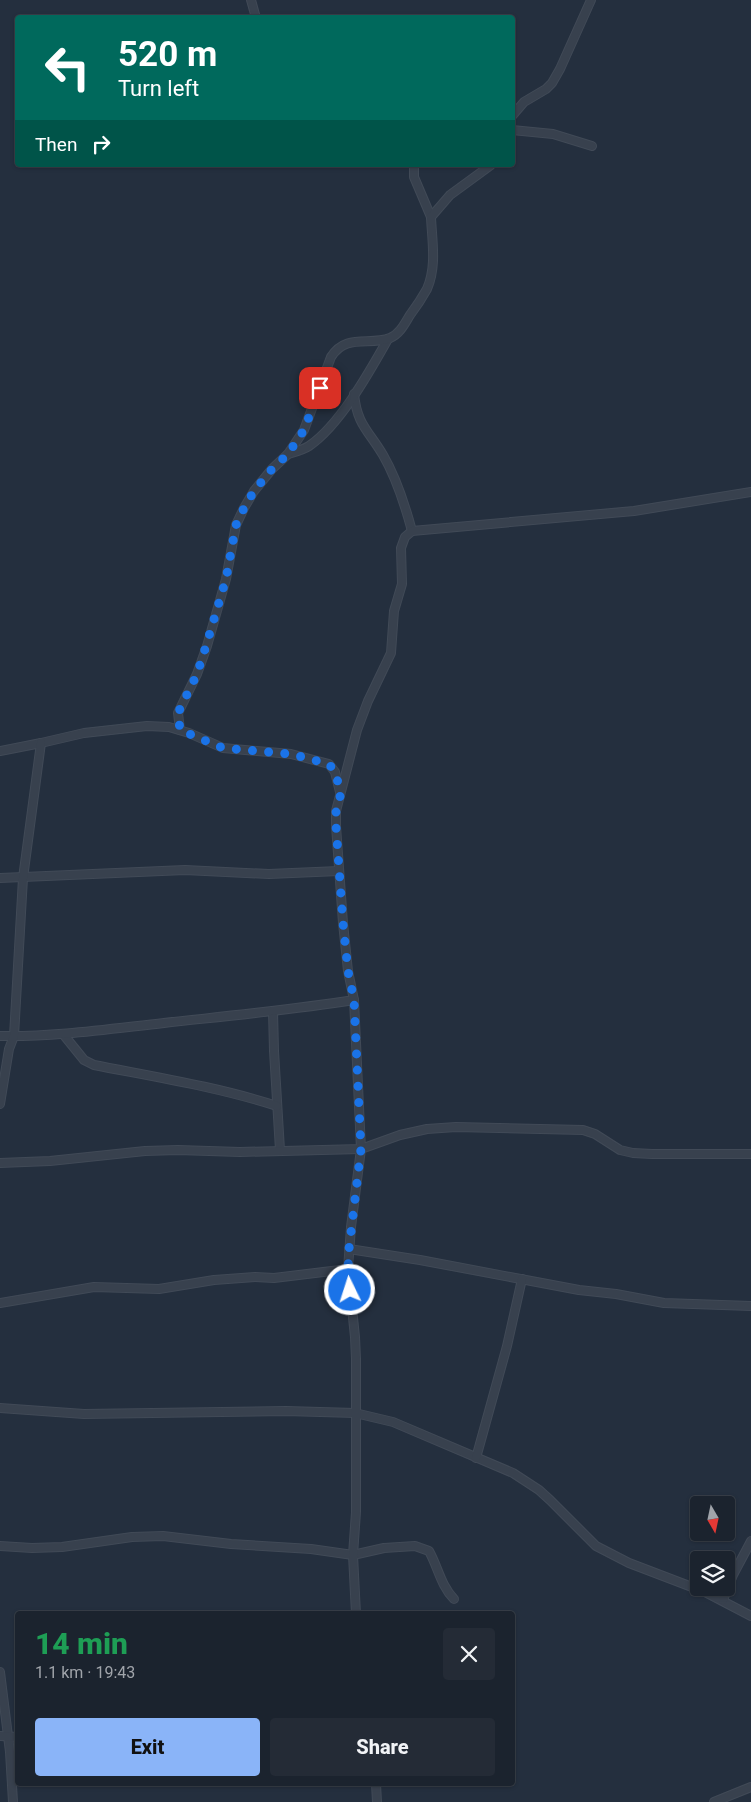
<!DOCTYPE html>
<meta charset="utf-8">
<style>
:root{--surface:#1b232e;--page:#242b36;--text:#f1f3f6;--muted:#a0a4aa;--line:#39404a;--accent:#8ab4f8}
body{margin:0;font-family:Roboto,sans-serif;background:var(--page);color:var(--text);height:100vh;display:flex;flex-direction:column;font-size:19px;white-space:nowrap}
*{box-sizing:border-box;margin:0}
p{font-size:16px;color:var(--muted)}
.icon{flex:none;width:28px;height:28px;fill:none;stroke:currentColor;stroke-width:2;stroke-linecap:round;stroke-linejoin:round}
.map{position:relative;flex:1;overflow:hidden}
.side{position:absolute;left:15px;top:1611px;width:500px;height:175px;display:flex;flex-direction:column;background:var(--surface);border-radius:5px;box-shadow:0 1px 4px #0004,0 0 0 1px var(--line)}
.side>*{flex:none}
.banner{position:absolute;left:15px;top:15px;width:500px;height:152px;border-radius:5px;box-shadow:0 1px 4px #0004,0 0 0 1px var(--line);background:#00695c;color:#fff;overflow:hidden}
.needle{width:32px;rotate:171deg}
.buttons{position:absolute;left:690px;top:1496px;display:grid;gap:10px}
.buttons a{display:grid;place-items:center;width:45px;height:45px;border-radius:5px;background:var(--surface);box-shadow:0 1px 4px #0004,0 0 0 1px var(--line);font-size:25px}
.pin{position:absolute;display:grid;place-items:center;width:42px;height:42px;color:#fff;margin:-21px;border-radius:10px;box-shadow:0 2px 8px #0006}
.me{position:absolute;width:55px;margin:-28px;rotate:356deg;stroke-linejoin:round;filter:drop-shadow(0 0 4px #0008)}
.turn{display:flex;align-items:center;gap:18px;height:105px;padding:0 20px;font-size:22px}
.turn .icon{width:65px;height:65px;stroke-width:2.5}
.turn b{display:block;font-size:35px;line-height:42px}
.then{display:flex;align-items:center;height:48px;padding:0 20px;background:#0003;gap:10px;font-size:19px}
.round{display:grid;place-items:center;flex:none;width:52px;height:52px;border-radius:5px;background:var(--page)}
.overview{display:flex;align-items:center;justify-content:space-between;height:85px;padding:0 20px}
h1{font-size:30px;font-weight:800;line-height:38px;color:#1e9e55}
.action{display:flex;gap:10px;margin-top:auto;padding:10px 20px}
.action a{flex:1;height:58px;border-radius:5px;background:var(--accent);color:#111;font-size:20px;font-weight:800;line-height:58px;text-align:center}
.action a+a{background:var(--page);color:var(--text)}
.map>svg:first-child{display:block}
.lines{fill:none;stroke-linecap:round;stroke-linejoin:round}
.minor-casing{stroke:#414a57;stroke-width:10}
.minor{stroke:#38414e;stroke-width:8}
.route{stroke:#1a73e8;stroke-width:9;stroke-dasharray:0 16.2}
</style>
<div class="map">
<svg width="751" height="1802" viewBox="0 0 751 1802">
<rect width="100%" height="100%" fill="#242f3e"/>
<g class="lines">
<g class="minor-casing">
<g id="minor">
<path d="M251,0L256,18"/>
<path d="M512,116L524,102L546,89L552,83L560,69L591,0"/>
<path d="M512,130L553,134L592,146"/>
<path d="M414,165V177L431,217"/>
<path d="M354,394C357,425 369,431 383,455C397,479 405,505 412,531"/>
<path d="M288,454C295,452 303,450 309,446C340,425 370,371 388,339"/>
<path d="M180,730L178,713L197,674L207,646L226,579L236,525L244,508L254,491L272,469L288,454L304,430L331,357C346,333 369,346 390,338C400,334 405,323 410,315C416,307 422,298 427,289C437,266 432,241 431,217L450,195L491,165"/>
<path d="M0,751L41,743L84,733L147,726L169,727L189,733L223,748L291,754L329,764L335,772L340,792"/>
<path d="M0,878L185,870L269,874L339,871"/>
<path d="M273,1011L274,1051L280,1150"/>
<path d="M63,1034L84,1060L94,1065C155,1077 218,1087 277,1106"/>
<path d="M0,1036C55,1037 109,1029 164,1023C227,1016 291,1010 354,1000"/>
<path d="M0,1104L9,1049L14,1036L23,878L41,743"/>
<path d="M0,1163L50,1161L145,1151L178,1150L240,1152L361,1149L400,1135L427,1129L456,1127L583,1130L595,1134L620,1150L633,1153L652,1154H751"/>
<path d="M349,1249L420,1260L579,1290L616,1294L664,1303L751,1306"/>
<path d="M0,1303L94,1287L159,1289L214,1280L255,1277L274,1278L348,1269"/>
<path d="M0,1408L84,1414L286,1411L355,1413L393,1422L513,1473L539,1490L550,1500L596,1546L629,1563L705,1592L751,1616"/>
<path d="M476,1458L507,1346L522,1279"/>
<path d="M0,1546L32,1548L62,1547L132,1537L163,1536L231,1544L311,1549L353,1555L384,1548L415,1546L429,1551C438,1567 441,1586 454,1599"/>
<path d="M723,1600L733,1575L751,1541"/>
<path d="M356,1614L353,1555L356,1512V1359L355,1337L348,1269L351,1227L361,1149L354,1000L348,971L343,923L336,826V811L357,730L368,701L391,653L394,611L402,584L401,548L405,537L412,531L634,511L751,492"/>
<path d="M0,1672L10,1752L13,1802"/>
<path d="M0,1736L18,1737"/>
<path d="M376,1784L377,1802"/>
<path d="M714,1802L751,1787"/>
</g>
</g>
<use href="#minor" class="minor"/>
</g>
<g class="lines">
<path class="route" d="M320,388L304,430L288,454L272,469L254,491L244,508L236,525L226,579L206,646L197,674L178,713L180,730L223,748L291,754L329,764L335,772L341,793L336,811V826L343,923L348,971L354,1000L361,1149L349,1249L348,1269L350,1290"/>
</g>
</svg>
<div class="buttons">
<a><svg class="needle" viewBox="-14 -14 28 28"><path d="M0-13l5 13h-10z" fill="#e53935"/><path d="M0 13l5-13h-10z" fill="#a0a4aa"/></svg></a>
<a><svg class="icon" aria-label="layers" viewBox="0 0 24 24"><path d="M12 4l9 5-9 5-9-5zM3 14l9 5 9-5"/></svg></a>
</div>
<div class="pin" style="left:320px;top:388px;background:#d93025"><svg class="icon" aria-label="arrive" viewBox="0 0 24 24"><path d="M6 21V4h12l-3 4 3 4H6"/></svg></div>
<svg class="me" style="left:350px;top:1290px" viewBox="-20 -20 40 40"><circle r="17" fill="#1a73e8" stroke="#fff" stroke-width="3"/><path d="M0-11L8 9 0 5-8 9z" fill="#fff"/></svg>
<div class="banner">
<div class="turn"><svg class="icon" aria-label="left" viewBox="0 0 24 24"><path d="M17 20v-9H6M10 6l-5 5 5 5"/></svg><div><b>520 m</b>Turn left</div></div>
<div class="then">Then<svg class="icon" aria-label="right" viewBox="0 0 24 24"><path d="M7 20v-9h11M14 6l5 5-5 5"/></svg></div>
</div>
<section class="side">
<div class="overview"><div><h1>14 min</h1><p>1.1 km · 19:43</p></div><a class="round"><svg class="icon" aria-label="close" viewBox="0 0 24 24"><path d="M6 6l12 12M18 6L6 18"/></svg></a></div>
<div class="action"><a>Exit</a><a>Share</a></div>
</section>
</div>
